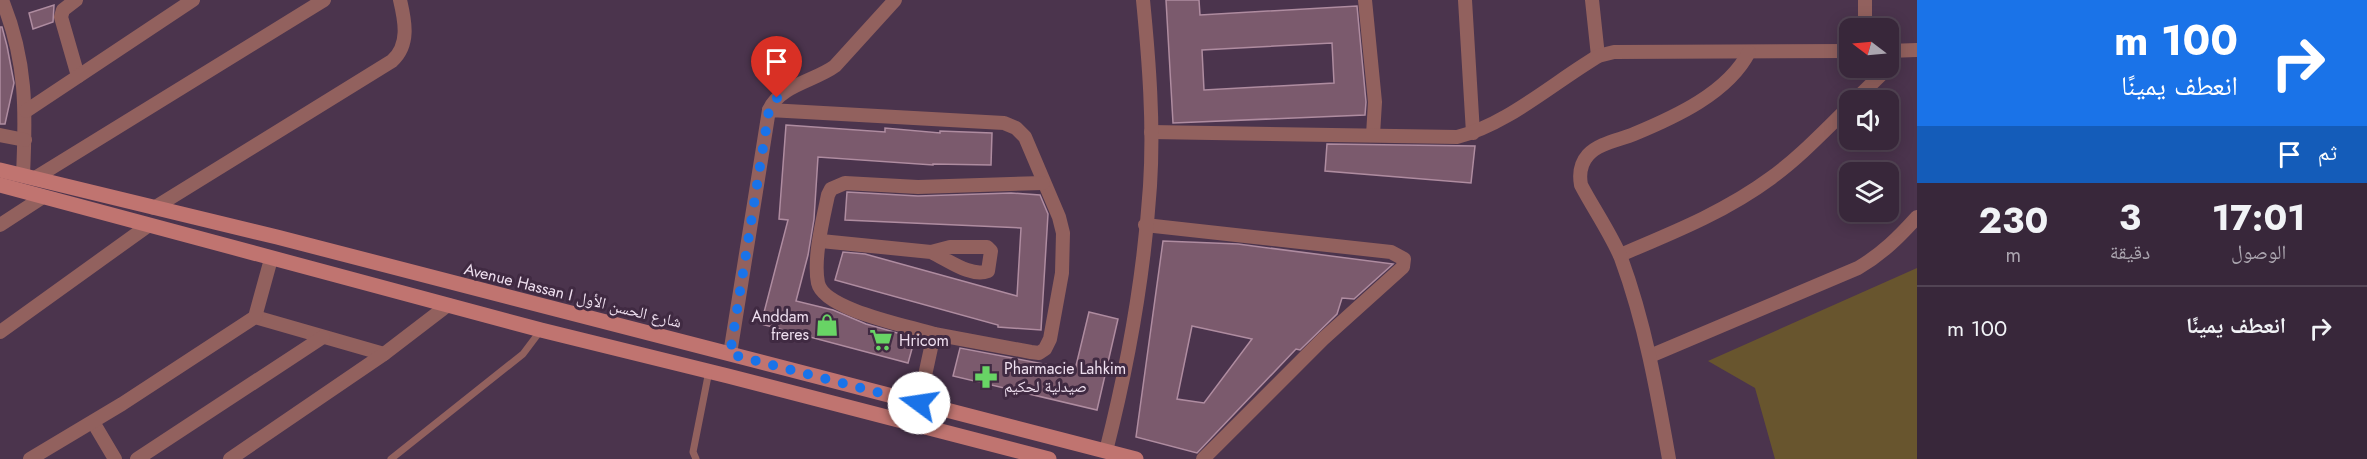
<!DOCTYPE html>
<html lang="ar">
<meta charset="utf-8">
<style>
:root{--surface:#38273a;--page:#433345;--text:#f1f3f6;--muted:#aba5af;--line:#524454}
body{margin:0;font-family:Jost,"Noto Naskh Arabic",sans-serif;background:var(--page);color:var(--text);direction:rtl;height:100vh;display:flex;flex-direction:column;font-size:22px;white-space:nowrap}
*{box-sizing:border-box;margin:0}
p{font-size:20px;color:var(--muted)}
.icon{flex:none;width:33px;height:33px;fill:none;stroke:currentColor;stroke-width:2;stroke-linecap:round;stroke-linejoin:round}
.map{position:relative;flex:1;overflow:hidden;direction:ltr}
.drawer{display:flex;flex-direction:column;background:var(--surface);width:450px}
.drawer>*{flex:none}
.top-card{background:#1a73e8;color:#fff;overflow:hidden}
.needle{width:39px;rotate:286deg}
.buttons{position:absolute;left:1839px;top:18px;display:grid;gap:12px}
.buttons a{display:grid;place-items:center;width:60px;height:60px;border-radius:12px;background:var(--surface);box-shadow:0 3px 15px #0003,0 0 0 2px var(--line);font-size:30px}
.pin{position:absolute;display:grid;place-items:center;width:51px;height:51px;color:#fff;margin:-62px -26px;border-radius:50% 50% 50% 0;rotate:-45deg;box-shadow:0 0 6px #0007}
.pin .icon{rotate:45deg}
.me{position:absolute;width:66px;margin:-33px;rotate:284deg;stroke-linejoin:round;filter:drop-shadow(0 0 4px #0008)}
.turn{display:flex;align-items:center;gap:21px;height:126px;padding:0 30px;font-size:27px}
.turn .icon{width:78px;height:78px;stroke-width:2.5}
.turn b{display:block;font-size:42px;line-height:51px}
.then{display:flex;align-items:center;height:57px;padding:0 30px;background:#0003;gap:12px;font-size:22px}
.eta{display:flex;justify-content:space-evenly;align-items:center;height:102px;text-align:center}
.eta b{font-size:36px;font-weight:700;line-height:42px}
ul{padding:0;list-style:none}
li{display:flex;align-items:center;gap:18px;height:84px;padding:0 30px;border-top:2px solid var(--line)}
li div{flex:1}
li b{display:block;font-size:22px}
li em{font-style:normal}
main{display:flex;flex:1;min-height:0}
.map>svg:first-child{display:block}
.green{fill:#68552e}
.building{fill:#7b5a6d;stroke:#af8ca0;stroke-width:1.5;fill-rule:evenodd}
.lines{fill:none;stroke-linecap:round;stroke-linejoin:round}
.service{stroke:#92615e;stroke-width:7}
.minor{stroke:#92615e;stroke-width:14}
.secondary{stroke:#c07470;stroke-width:15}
.route{stroke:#1a73e8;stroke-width:10;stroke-dasharray:0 18}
.labels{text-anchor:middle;stroke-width:6;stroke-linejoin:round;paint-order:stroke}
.street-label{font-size:16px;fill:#efe0f0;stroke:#402a42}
.poi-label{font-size:16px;fill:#efe0f0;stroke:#402a42;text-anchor:start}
</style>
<main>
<section class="drawer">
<div class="top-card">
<div class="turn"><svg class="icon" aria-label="right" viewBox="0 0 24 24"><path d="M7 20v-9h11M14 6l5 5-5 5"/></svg><div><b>100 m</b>انعطف يمينًا</div></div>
<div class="then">ثم<svg class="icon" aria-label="arrive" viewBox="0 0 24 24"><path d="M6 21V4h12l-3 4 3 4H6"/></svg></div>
</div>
<div class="eta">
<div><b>17:01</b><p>الوصول</p></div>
<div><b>3</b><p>دقيقة</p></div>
<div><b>230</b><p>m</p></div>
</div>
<ul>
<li><svg class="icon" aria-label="right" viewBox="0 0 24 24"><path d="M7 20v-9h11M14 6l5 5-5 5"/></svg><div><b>انعطف يمينًا</b></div><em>100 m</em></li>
</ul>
</section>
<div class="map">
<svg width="1917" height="459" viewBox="0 0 1917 459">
<rect width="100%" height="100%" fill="#4b344d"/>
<path class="green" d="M1917,268V459H1775L1755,388L1708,361Z"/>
<g class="building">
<path d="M1166,0H1199L1200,15L1357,6L1366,102L1365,115L1173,123ZM1332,43L1334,83L1204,90L1202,50Z"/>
<path d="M54,5L53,22L33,29L29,13Z"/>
<path d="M0,27H2L7,46L14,83L5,124H0Z"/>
<path d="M786,125L885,132V128L940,133V131L992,133L991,165L933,164V165L818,157L814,219L808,255L796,301L833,310L866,324L915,338L908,363L761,324L788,220L779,219Z"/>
<path d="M1327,144L1475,146L1471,183L1325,171Z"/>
<path d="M847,192L918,196L1011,193L1040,195L1048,214L1041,330L998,327V325L835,280L843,252L865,254L1017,296L1021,228L845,220Z"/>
<path d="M1163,241L1238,244L1393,264L1354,299L1342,298L1337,314L1300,350L1296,349L1197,453L1136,437ZM1192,326L1252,339L1204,403L1177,399Z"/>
<path d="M1089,312L1118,319L1097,410L953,376L960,348L1075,370Z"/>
</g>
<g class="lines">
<g class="service">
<path d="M391,459L523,354L541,330"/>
<path d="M696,459L693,452L709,371"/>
</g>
<g class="minor">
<path d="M2,0C27,61 26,111 23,175"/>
<path d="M76,0L63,10L61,17L78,76"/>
<path d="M1365,0L1375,102L1373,135"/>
<path d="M1465,0L1473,133"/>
<path d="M1592,0L1598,56"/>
<path d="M1865,28V0"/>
<path d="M1888,51L1917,50"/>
<path d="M1855,100L1888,68"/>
<path d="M769,110C780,85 815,81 835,66L895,0"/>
<path d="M26,111L193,0"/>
<path d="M1151,132L1457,137C1502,126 1545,90 1584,65L1598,56L1614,52L1850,51"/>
<path d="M0,135L25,140"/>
<path d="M35,178L324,0"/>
<path d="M154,208L392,61C410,45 405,21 400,0"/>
<path d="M0,225L43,197"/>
<path d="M1145,225L1391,252L1404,259L1403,267L1323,339L1203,459"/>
<path d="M821,241L931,252L950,247H987L991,251L988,271C971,278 947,259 931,252"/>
<path d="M1620,255C1672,233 1725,212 1771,178C1800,157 1824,131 1850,106"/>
<path d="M255,317L384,354"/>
<path d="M0,332L149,225"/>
<path d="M730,354L769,110L1004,123L1016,128L1025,137L1059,217L1063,233L1062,273L1050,339L1045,349L1039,353L1031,352L934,334"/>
<path d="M1650,356L1858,268C1882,254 1899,237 1917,217"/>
<path d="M919,403L934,334C909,326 824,310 818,283C813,259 823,219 828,195L831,189L845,183L918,187L1043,183"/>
<path d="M93,422L115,459"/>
<path d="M1106,451C1128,365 1144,275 1150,186C1154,125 1149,61 1143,0"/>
<path d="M30,459L122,404L255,317L271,259"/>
<path d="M137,459L323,337"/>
<path d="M230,459L384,354L448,305"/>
<path d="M1669,459C1657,391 1645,323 1621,258C1611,234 1593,208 1581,185C1579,174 1580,164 1588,155C1599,143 1620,140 1634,134C1675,117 1728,93 1749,52"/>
</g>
<g class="secondary">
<path d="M0,170L277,237L1136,459"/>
<path d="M0,185L541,330L728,376L1049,459"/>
</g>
</g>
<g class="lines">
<path class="route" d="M777,98L769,110L730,354L919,403"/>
</g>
<defs>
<g id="shop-bare" transform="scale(1.8)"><path d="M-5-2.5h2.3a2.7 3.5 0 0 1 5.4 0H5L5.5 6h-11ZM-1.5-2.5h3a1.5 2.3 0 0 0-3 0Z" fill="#68d465" stroke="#402a42" stroke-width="2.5" paint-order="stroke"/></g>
<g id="supermarket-bare" transform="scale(1.8)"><path d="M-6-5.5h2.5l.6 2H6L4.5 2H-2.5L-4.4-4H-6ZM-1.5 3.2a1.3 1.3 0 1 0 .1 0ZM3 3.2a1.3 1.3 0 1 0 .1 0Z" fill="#68d465" stroke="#402a42" stroke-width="2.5" paint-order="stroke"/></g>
<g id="pharmacy-bare" transform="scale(1.8)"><path d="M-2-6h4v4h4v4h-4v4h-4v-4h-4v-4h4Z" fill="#68d465" stroke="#402a42" stroke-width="2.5" paint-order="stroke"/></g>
</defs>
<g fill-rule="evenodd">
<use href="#shop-bare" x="827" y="325"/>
<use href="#supermarket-bare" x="881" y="340"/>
<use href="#pharmacy-bare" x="986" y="377"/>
</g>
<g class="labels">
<g class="street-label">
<text transform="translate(573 295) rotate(14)" y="6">Avenue Hassan I شارع الحسن الأول</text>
</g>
<g class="poi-label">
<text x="809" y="322" text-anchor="end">Anddam<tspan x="809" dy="18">freres</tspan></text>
<text x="899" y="346">Hricom</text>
<text x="1004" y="374">Pharmacie Lahkim<tspan x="1004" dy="18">صيدلية لحكيم</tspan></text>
</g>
</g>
</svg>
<div class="buttons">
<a><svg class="needle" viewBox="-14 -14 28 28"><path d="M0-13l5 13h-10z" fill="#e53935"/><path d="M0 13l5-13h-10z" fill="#aba5af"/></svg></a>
<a><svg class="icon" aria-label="sound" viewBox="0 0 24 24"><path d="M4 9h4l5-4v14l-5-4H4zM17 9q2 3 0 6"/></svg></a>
<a><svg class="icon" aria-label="layers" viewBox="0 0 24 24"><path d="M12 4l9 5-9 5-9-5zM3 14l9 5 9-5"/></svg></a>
</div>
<div class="pin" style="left:777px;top:98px;background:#d93025"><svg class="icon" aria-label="arrive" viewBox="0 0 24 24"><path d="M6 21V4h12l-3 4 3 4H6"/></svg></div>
<svg class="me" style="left:919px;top:403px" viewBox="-20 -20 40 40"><circle r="19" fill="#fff"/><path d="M0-13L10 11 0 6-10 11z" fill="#1a73e8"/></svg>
</div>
</main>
